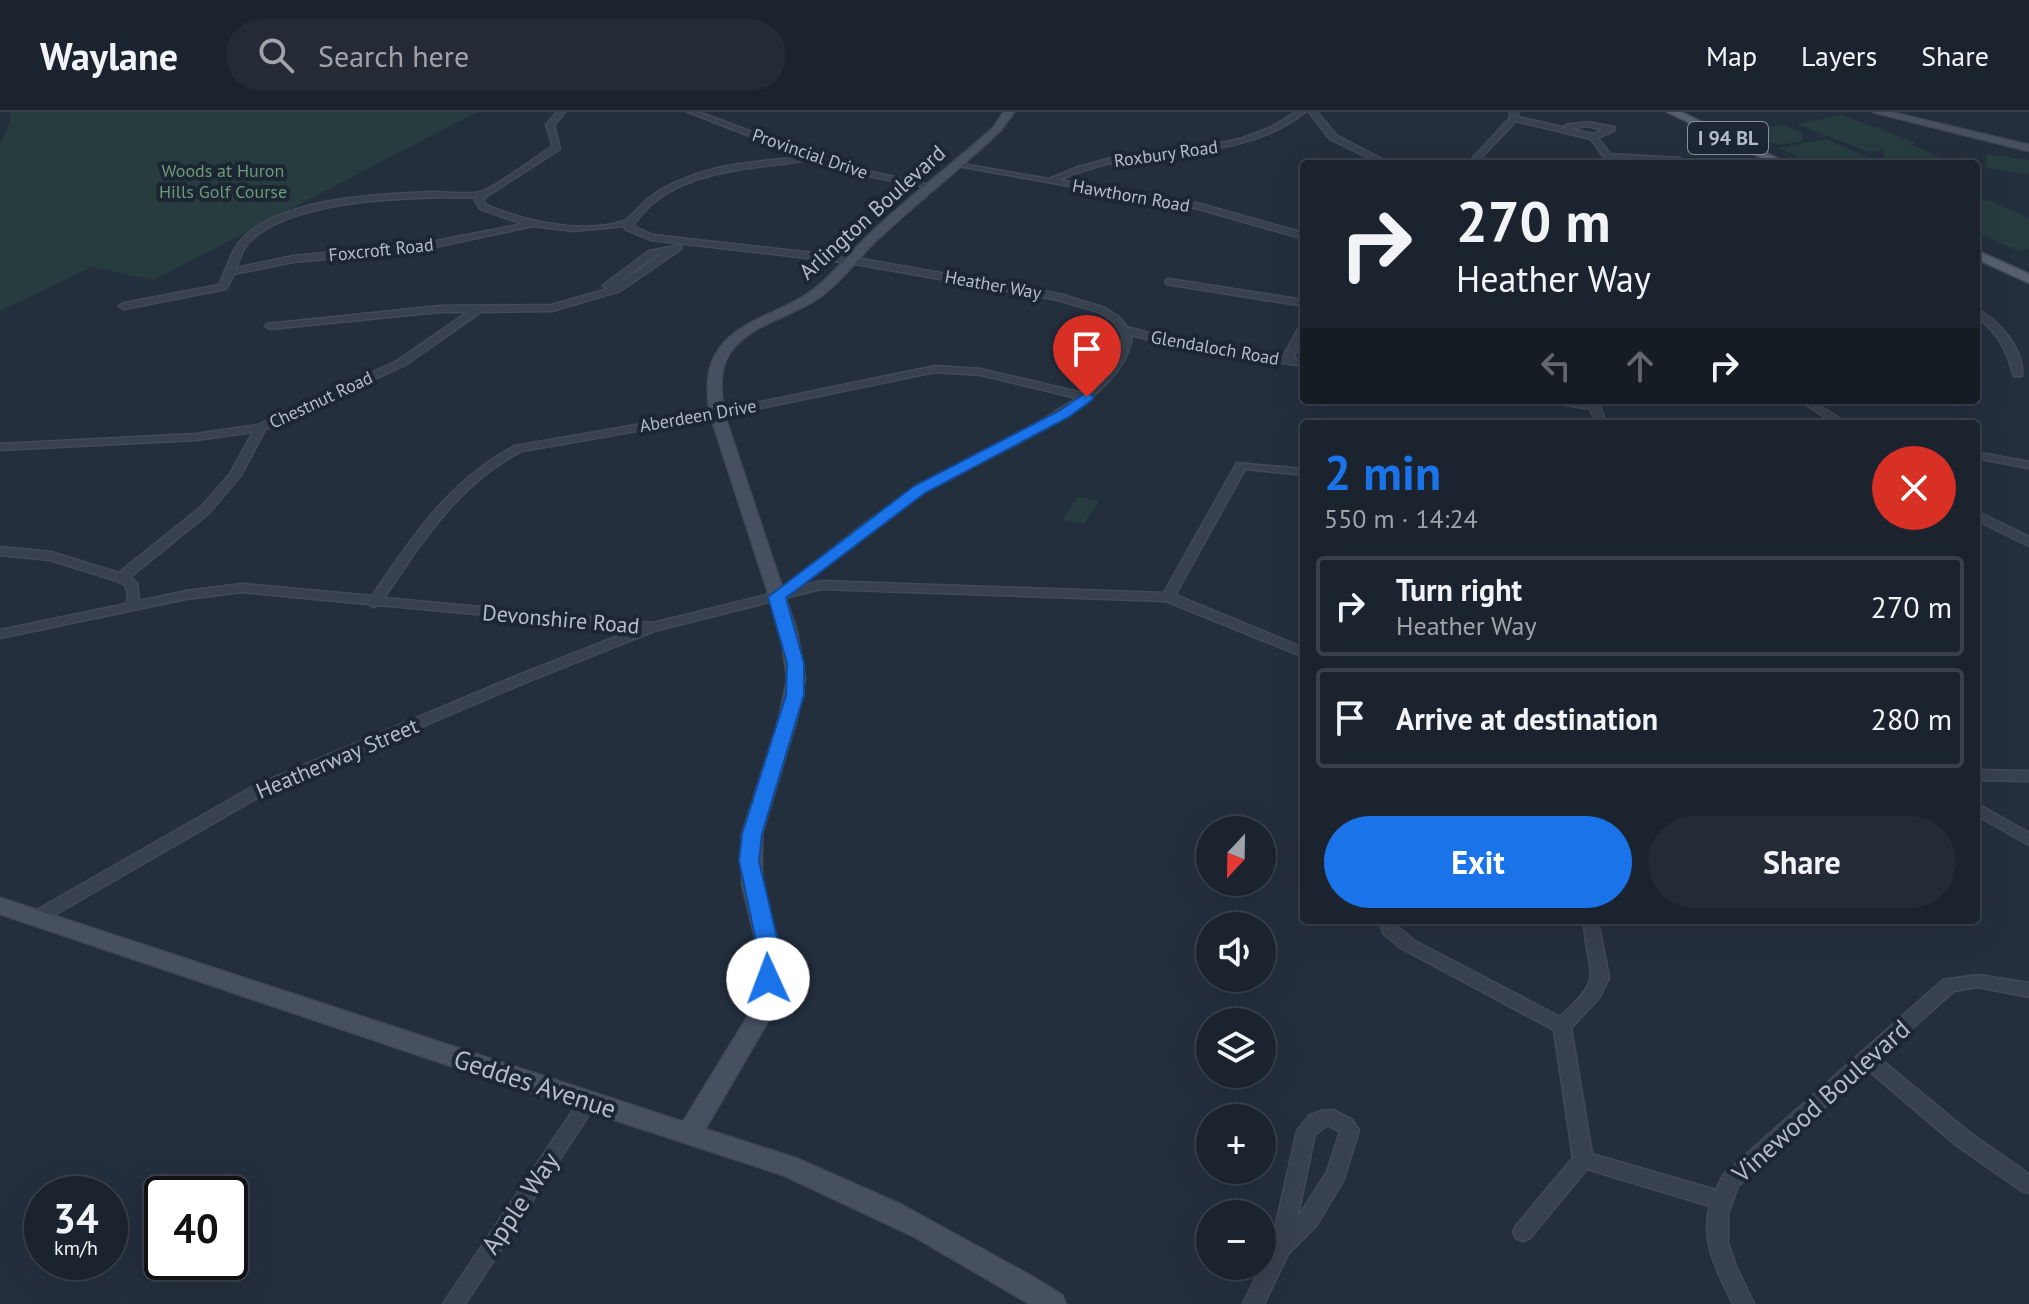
<!DOCTYPE html>
<meta charset="utf-8">
<style>
:root{--surface:#1b232e;--page:#242b36;--text:#f1f3f6;--muted:#a0a4aa;--line:#39404a;--accent:#1a73e8}
body{margin:0;font-family:"PT Sans",sans-serif;background:var(--page);color:var(--text);height:100vh;display:flex;flex-direction:column;font-size:30px;white-space:nowrap}
*{box-sizing:border-box;margin:0}
p{font-size:26px;color:var(--muted)}
.icon{flex:none;width:44px;height:44px;fill:none;stroke:currentColor;stroke-width:2;stroke-linecap:round;stroke-linejoin:round}
.map{position:relative;flex:1;overflow:hidden}
.panel{position:absolute;left:1300px;top:308px;width:680px;height:504px;display:flex;flex-direction:column;background:var(--surface);border-radius:8px;box-shadow:0 8px 32px #0002,0 0 0 2px var(--line)}
.panel>*{flex:none}
.hud{position:absolute;left:1300px;top:48px;width:680px;height:244px;border-radius:8px;box-shadow:0 8px 32px #0002,0 0 0 2px var(--line);background:#1b232e;color:var(--text);overflow:hidden}
.needle{width:52px;rotate:202deg}
.tools{position:absolute;left:1196px;top:704px;display:grid;gap:16px}
.tools a{display:grid;place-items:center;width:80px;height:80px;border-radius:50%;background:var(--surface);box-shadow:0 8px 32px #0002,0 0 0 2px var(--line);font-size:40px}
.speed{position:absolute;left:24px;top:1064px;display:flex;gap:16px;font-size:40px;font-weight:700;text-align:center}
.speed>*{display:grid;place-content:center;width:104px;height:104px;border-radius:50%;background:var(--surface);box-shadow:0 8px 32px #0002,0 0 0 2px var(--line);line-height:1}
.speed small{font-size:20px;font-weight:400}
.speed .limit{border:4px solid #111;border-radius:12px;background:#fff;color:#111}
.pin{position:absolute;display:grid;place-items:center;width:68px;height:68px;color:#fff;margin:-82px -34px;border-radius:50% 50% 50% 0;rotate:-45deg;box-shadow:0 0 8px #0007}
.pin .icon{rotate:45deg}
.me{position:absolute;width:88px;margin:-44px;rotate:358deg;stroke-linejoin:round;filter:drop-shadow(0 0 6px #0008)}
.turn{display:flex;align-items:center;gap:28px;height:168px;padding:0 24px;font-size:36px}
.turn .icon{width:104px;height:104px;stroke-width:2.5}
.turn b{display:block;font-size:56px;line-height:68px}
.lanes{display:flex;align-items:center;height:76px;padding:0 24px;background:#0003;justify-content:center;gap:40px;direction:ltr}
.lanes .off{opacity:.35}
.round{display:grid;place-items:center;flex:none;width:84px;height:84px;border-radius:42px;background:var(--page)}
.summary{display:flex;align-items:center;justify-content:space-between;height:136px;padding:0 24px}
h1{font-size:48px;font-weight:700;line-height:60px;color:var(--accent)}
.cta{display:flex;gap:16px;margin-top:auto;padding:16px 24px}
.cta a{flex:1;height:92px;border-radius:48px;background:var(--accent);color:#fff;font-size:32px;font-weight:700;line-height:92px;text-align:center}
.cta a+a{background:var(--page);color:var(--text)}
ul{padding:0;list-style:none}
li{display:flex;align-items:center;gap:24px;height:100px;margin:0 16px 12px;padding:0 8px;border:4px solid var(--line);border-radius:8px}
li div{flex:1}
li b{display:block;font-size:30px}
li em{font-style:normal}
header{display:flex;align-items:center;gap:48px;box-sizing:border-box;height:112px;padding:0 40px;background:var(--surface);border-bottom:2px solid var(--line)}
header strong{font-size:38px}
nav{display:flex;gap:44px;margin-inline-start:auto;font-size:28px}
.search{width:560px;height:72px;background:var(--page);display:flex;align-items:center;gap:20px;box-sizing:border-box;padding:0 28px;border-radius:44px;color:var(--muted);font-size:30px}
.map>svg:first-child{display:block}
.green{fill:#263c3f}
.lines{fill:none;stroke-linecap:round;stroke-linejoin:round}
.street-casing{stroke:#414a57;stroke-width:3}
.secondary-casing{stroke:#414a57;stroke-width:3}
.primary-casing{stroke:#414a57;stroke-width:3}
.street{fill:#38414e;fill-rule:evenodd}
.secondary{fill:#465061;fill-rule:evenodd}
.primary{fill:#56606e;fill-rule:evenodd}
.route{fill:#1a73e8;stroke:#114b97;stroke-width:2}
.labels{text-anchor:middle;stroke-width:8;stroke-linejoin:round;paint-order:stroke}
.far-street-label{font-size:18px;fill:#b4bcc9;stroke:#1d2633}
.far-park-label{font-size:18px;fill:#6b9a76;stroke:#1d2633}
.shield{fill:#1d2633;stroke:#878f9c;stroke-width:2}
.shield-label{font-size:20px;font-weight:bold;fill:#b4bcc9}
.street-label{font-size:22px;fill:#b4bcc9;stroke:#1d2633}
.near-street-label{font-size:26px;fill:#b4bcc9;stroke:#1d2633}
</style>
<header>
<strong>Waylane</strong>
<div class="search"><svg class="icon" aria-label="search" viewBox="0 0 24 24"><circle cx="10" cy="10" r="6"/><path d="M15 15l6 6"/></svg>Search here</div>
<nav><a>Map</a><a>Layers</a><a>Share</a></nav>
</header>
<div class="map">
<svg width="2029" height="1192" viewBox="0 0 2029 1192">
<rect width="100%" height="100%" fill="#242f3e"/>
<g class="green">
<path d="M10,0H477L154,168L92,155L0,199V32L10,11Z"/>
<path d="M1842,3L1916,31L1907,34L1914,33L1954,52H1898L1884,46L1883,38L1871,41L1797,12Z"/>
<path d="M1782,13L1802,21V30L1777,33L1746,21L1745,18Z"/>
<path d="M1826,27L1884,52H1814L1778,36Z"/>
<path d="M1987,42L2029,48V62L1985,56Z"/>
<path d="M1976,83L2029,106V137L2018,139L1976,120Z"/>
<path d="M1078,385L1099,389L1084,412L1062,408Z"/>
</g>
<g class="lines">
<g class="street-casing">
<g id="street">
<path d="M557,0H565L554,13L560,37L487,84L483,88L486,93C524,109 584,123 624,109C633,105 639,94 647,88C658,79 670,72 684,67C721,51 764,49 804,45L688,0H699L840,53L935,74L931,76C901,70 870,65 840,58C831,56 820,48 811,48C803,48 791,51 781,52C730,58 663,65 633,114L653,123L850,145L1060,182L1105,196L1119,205L1127,215L1181,230L1283,245L1299,215L1304,212V224L1293,246L1304,248V254L1180,236L1132,223C1126,296 982,344 925,379C881,407 840,442 799,475L821,469L1164,481L1237,351L1304,357V363L1245,357L1175,483L1304,536V545L1166,489L821,477L654,519L524,571L264,682L42,810L36,812L30,810L28,806L30,802L254,674L514,565L636,517L379,493L374,495L368,492L242,480L186,487L0,526V518L126,492L128,483L125,473L117,469L50,448L0,443V435L51,440L119,461L201,395L230,362L253,320L196,328L0,338V332L196,322L258,313L397,249L468,200H440L270,217L265,214L267,212L440,194L551,193L608,177L603,174L605,172L649,139L681,133V137L620,179L552,199L481,200L405,253L265,318L241,363L209,401L130,465L137,471L139,489L186,479L242,472L372,484C412,426 450,367 515,334L717,299L935,254L981,257L1083,281C1105,263 1115,251 1123,224L1113,209L1099,200L1058,188L850,151L651,128L625,117L624,114L574,119L533,114L421,138L293,150L234,162L226,177L124,197L119,194L124,191L219,173C227,157 231,137 245,124C287,86 377,82 432,80C447,80 466,83 481,80C493,77 539,43 553,34L546,13ZM477,85L475,88L480,97L523,112L421,132L293,144L236,156C239,147 243,136 250,129C295,85 418,85 477,85ZM664,141L614,175L612,176L655,143ZM935,260L981,263L1077,286L1039,310L918,374L865,411L778,480L653,511L384,486C423,428 459,371 522,339L717,305Z"/>
<path d="M1296,0H1305C1250,44 1177,38 1111,51C1093,55 1076,61 1059,68L1200,92L1304,121V127L1199,97L952,53L956,51L1049,67L1078,55L1112,46L1210,33L1240,27L1270,16Z"/>
<path d="M1309,0H1317L1336,23L1391,52H1381L1330,27Z"/>
<path d="M1510,0H1518V5L1566,16V13L1587,10L1614,15V19L1598,26L1610,42L1680,46L1692,52L1613,47L1617,52H1609L1591,27L1516,9L1475,52H1467L1510,6ZM1587,14L1603,18L1593,22L1570,17Z"/>
<path d="M1169,167L1304,188V194L1166,172V168Z"/>
<path d="M1976,197C2000,208 2024,238 2022,264H2014L2013,262C2007,237 1997,220 1976,204Z"/>
<path d="M1549,288L1587,290V288H1597L1607,312H1597L1590,297L1554,291Z"/>
<path d="M1799,288H1811L1848,312H1835Z"/>
<path d="M1976,340L2029,350V356L1976,346Z"/>
<path d="M1976,399L2029,425V434L1976,408Z"/>
<path d="M1976,658L2029,659V669L1976,668Z"/>
<path d="M1976,691L2029,721V733L1976,703Z"/>
<path d="M1380,808H1396L1397,814L1413,828L1560,905C1606,863 1588,866 1584,813L1589,808L1598,809L1609,866L1599,886L1571,916L1592,1042L1716,1078L1724,1062L1943,868L1978,863L2029,871V885L1978,875L1954,879L1879,946L1970,1021L2029,1062V1081L2022,1079L1956,1033L1867,957L1738,1074L1728,1102V1131L1737,1157L1754,1192H1733C1718,1161 1700,1129 1710,1094L1587,1057L1530,1126L1523,1129L1516,1126L1513,1120L1516,1114L1573,1046L1554,918L1401,836L1383,821Z"/>
<path d="M588,982L594,985L597,990L594,995L465,1192H443L582,985Z"/>
<path d="M1333,998L1351,1007L1359,1018L1343,1069L1316,1114L1288,1142L1264,1192H1243L1271,1135L1297,1019L1310,1003L1322,999ZM1328,1013L1340,1020L1327,1060L1297,1107L1315,1022Z"/>
</g>
</g>
<g class="secondary-casing">
<g id="secondary">
<path d="M1004,0H1014L1000,19C962,55 920,88 881,124C860,143 844,167 821,184C793,205 749,211 729,242C718,260 721,283 724,302L797,520L805,567L797,607L762,722V773L779,834L780,852L772,902L705,1017L798,1047L900,1092L1031,1164L1062,1183L1066,1192H1030L915,1125L783,1063L508,973L0,802V786L683,1010L750,901L758,852L757,834L742,773V722L779,607L787,567L781,520L710,302C707,279 705,257 719,237C742,206 783,201 812,179C835,162 852,138 873,119C912,83 954,51 994,15Z"/>
<path d="M1873,0H1890L2029,33V39Z"/>
</g>
</g>
<g class="primary-casing">
<g id="primary">
<path d="M1667,0H1681L1789,52H1774Z"/>
<path d="M1976,138L2029,162V171L1976,147Z"/>
</g>
</g>
<use href="#street" class="street"/>
<use href="#secondary" class="secondary"/>
<use href="#primary" class="primary"/>
</g>
<path class="route" d="M1087,280L1094,285L1092,288L1069,305L925,381L786,486L804,551V583L762,722L759,749L779,834V867L768,875L760,873L757,834L739,749L742,722L786,583L787,551L768,485L914,374L1059,299Z"/>
<g class="labels">
<g class="far-street-label">
<text transform="translate(810 42) rotate(19)" y="6">Provincial Drive</text>
<text transform="translate(1166 42) rotate(-8)" y="6">Roxbury Road</text>
<text transform="translate(1131 84) rotate(10)" y="6">Hawthorn Road</text>
<text transform="translate(381 138) rotate(-6)" y="6">Foxcroft Road</text>
<text transform="translate(993 173) rotate(10)" y="6">Heather Way</text>
<text transform="translate(1215 236) rotate(10)" y="6">Glendaloch Road</text>
<text transform="translate(321 288) rotate(-25)" y="6">Chestnut Road</text>
<text transform="translate(698 304) rotate(-10)" y="6">Aberdeen Drive</text>
</g>
<g class="far-park-label">
<text x="223" y="65">Woods at Huron<tspan x="223" dy="21">Hills Golf Course</tspan></text>
</g>
<rect class="shield" x="1688" y="10" width="80" height="32" rx="6"/>
<g class="shield-label">
<text x="1728" y="33">I 94 BL</text>
</g>
<g class="street-label">
<text transform="translate(872 100) rotate(-42)" y="8">Arlington Boulevard</text>
<text transform="translate(561 507) rotate(5)" y="8">Devonshire Road</text>
<text transform="translate(337 646) rotate(-23)" y="8">Heatherway Street</text>
</g>
<g class="near-street-label">
<text transform="translate(535 972) rotate(18)" y="9">Geddes Avenue</text>
<text transform="translate(1821 989) rotate(-42)" y="9">Vinewood Boulevard</text>
<text transform="translate(520 1091) rotate(-56)" y="9">Apple Way</text>
</g>
</g>
</svg>
<div class="tools">
<a><svg class="needle" viewBox="-14 -14 28 28"><path d="M0-13l5 13h-10z" fill="#e53935"/><path d="M0 13l5-13h-10z" fill="#a0a4aa"/></svg></a>
<a><svg class="icon" aria-label="sound" viewBox="0 0 24 24"><path d="M4 9h4l5-4v14l-5-4H4zM17 9q2 3 0 6"/></svg></a>
<a><svg class="icon" aria-label="layers" viewBox="0 0 24 24"><path d="M12 4l9 5-9 5-9-5zM3 14l9 5 9-5"/></svg></a>
<a>+</a>
<a>−</a>
</div>
<div class="speed"><div>34<small>km/h</small></div><div class="limit">40</div></div>
<div class="pin" style="left:1087px;top:285px;background:#d93025"><svg class="icon" aria-label="arrive" viewBox="0 0 24 24"><path d="M6 21V4h12l-3 4 3 4H6"/></svg></div>
<svg class="me" style="left:768px;top:867px" viewBox="-20 -20 40 40"><circle r="19" fill="#fff"/><path d="M0-13L10 11 0 6-10 11z" fill="#1a73e8"/></svg>
<div class="hud">
<div class="turn"><svg class="icon" aria-label="right" viewBox="0 0 24 24"><path d="M7 20v-9h11M14 6l5 5-5 5"/></svg><div><b>270 m</b>Heather Way</div></div>
<div class="lanes"><svg class="icon off" aria-label="left" viewBox="0 0 24 24"><path d="M17 20v-9H6M10 6l-5 5 5 5"/></svg><svg class="icon off" aria-label="ahead" viewBox="0 0 24 24"><path d="M12 20V5M6 11l6-6 6 6"/></svg><svg class="icon" aria-label="right" viewBox="0 0 24 24"><path d="M7 20v-9h11M14 6l5 5-5 5"/></svg></div>
</div>
<section class="panel">
<div class="summary"><div><h1>2 min</h1><p>550 m · 14:24</p></div><a class="round" style="background:#d93025;color:#fff"><svg class="icon" aria-label="close" viewBox="0 0 24 24"><path d="M6 6l12 12M18 6L6 18"/></svg></a></div>
<ul>
<li><svg class="icon" aria-label="right" viewBox="0 0 24 24"><path d="M7 20v-9h11M14 6l5 5-5 5"/></svg><div><b>Turn right</b><p>Heather Way</p></div><em>270 m</em></li>
<li><svg class="icon" aria-label="arrive" viewBox="0 0 24 24"><path d="M6 21V4h12l-3 4 3 4H6"/></svg><div><b>Arrive at destination</b></div><em>280 m</em></li>
</ul>
<div class="cta"><a>Exit</a><a>Share</a></div>
</section>
</div>
